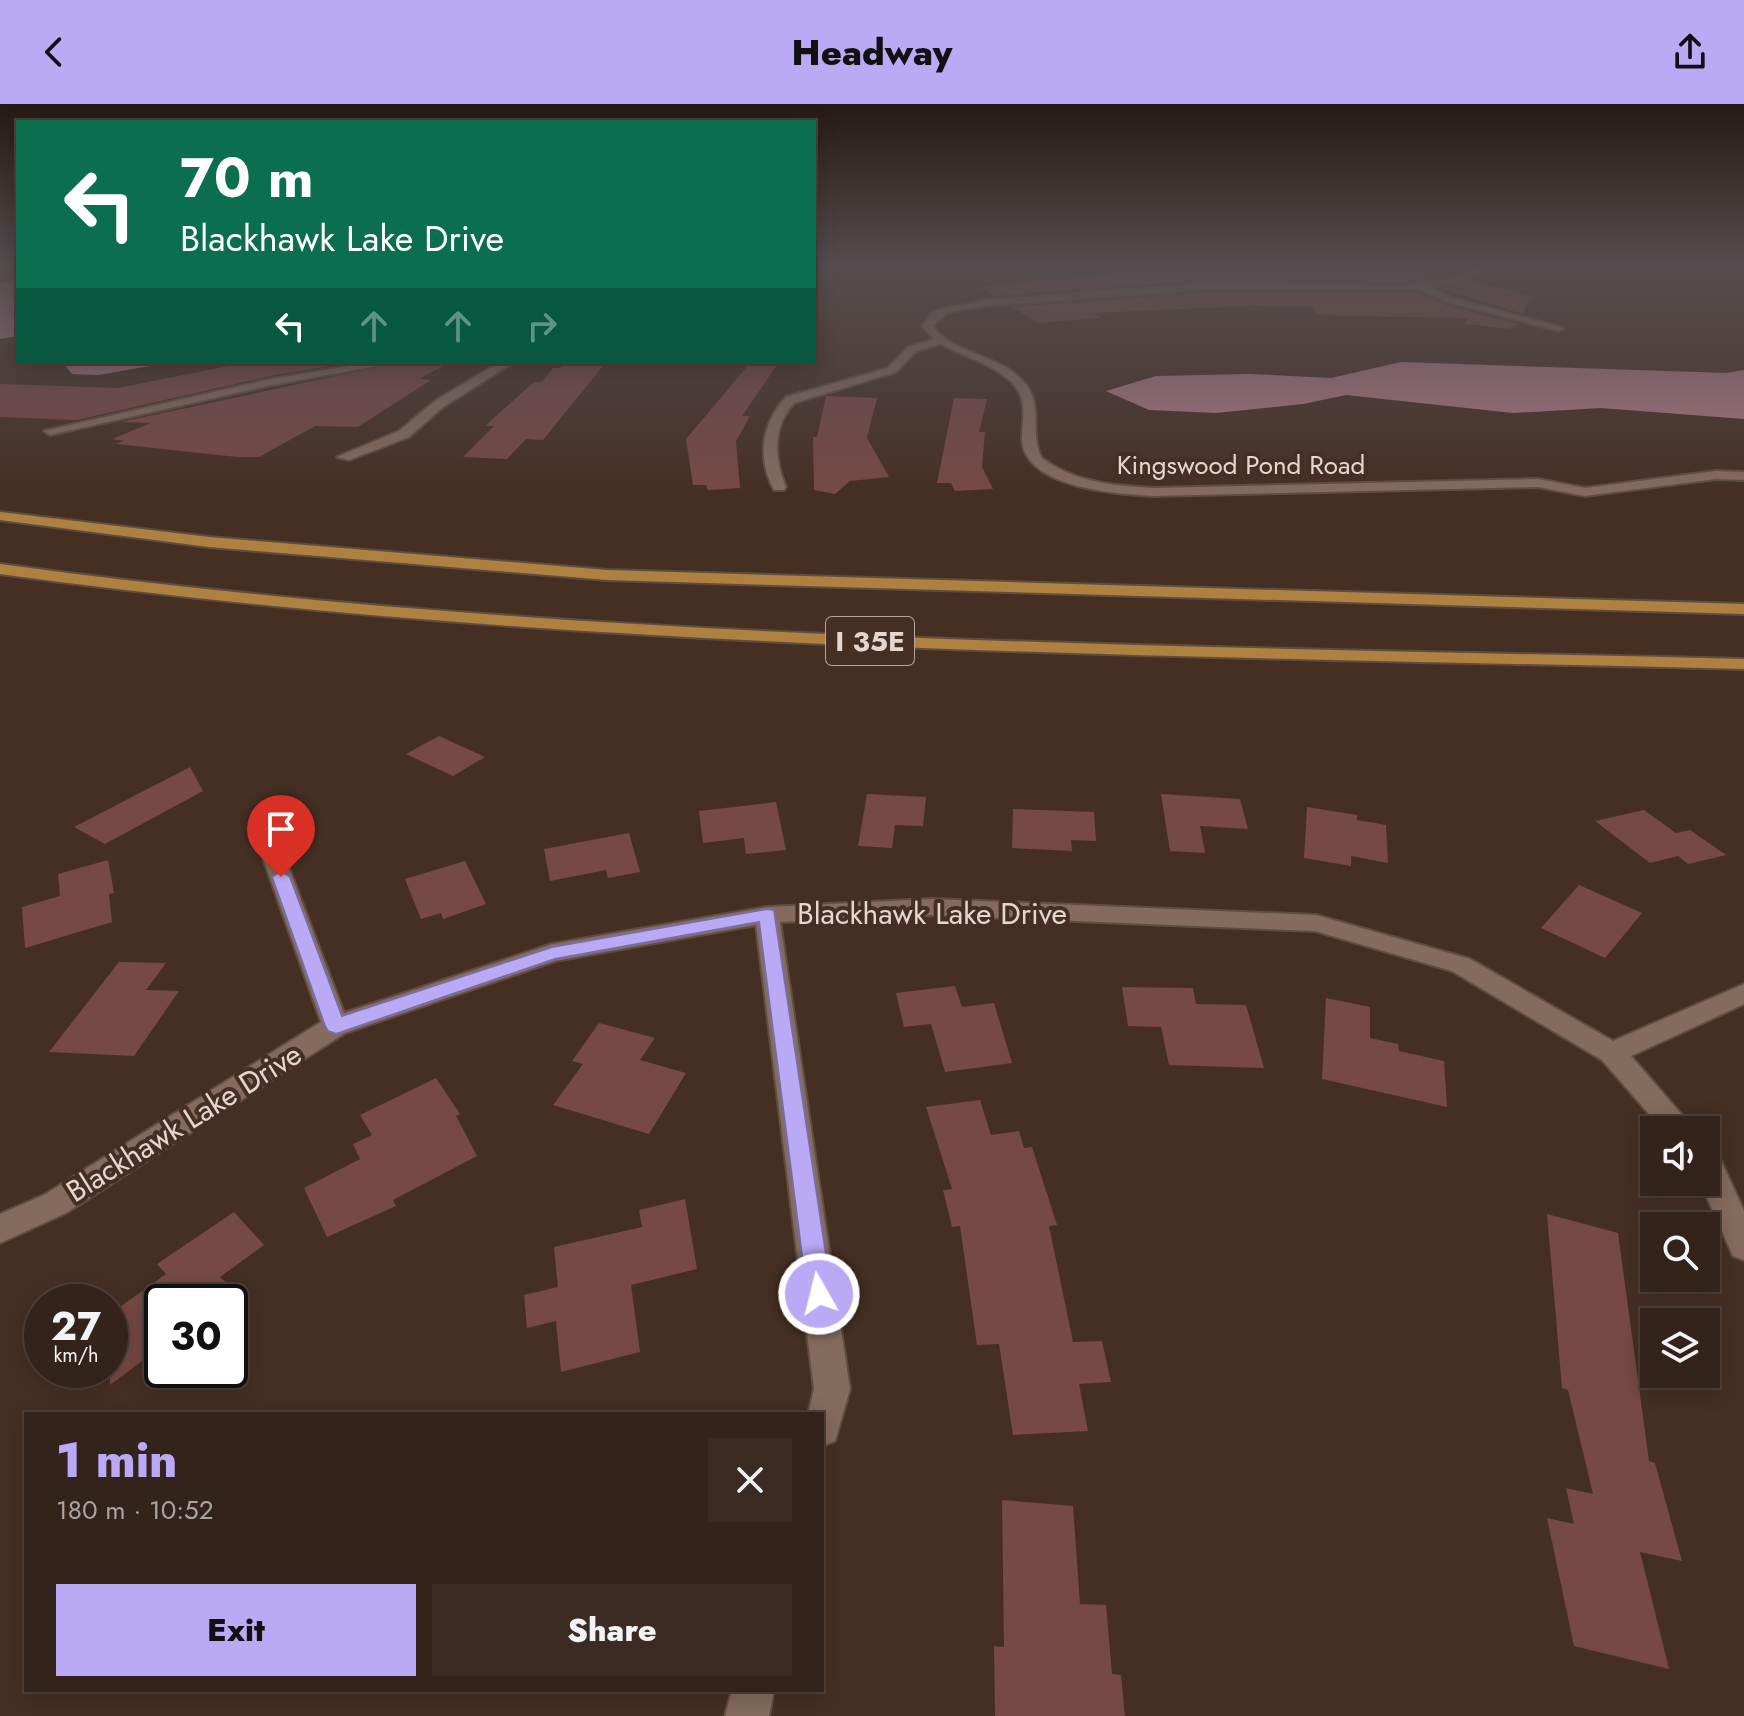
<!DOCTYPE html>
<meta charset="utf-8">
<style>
:root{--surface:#34231a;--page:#3c2b23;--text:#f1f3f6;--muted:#a9a4a2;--line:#4e4039;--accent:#baaaf6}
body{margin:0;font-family:Jost,sans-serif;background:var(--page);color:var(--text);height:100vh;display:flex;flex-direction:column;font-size:30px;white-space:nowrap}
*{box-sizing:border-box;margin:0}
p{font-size:26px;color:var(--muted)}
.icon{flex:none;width:44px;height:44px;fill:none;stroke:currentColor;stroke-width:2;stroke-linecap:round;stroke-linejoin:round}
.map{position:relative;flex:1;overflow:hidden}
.drawer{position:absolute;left:24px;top:1308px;width:800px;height:280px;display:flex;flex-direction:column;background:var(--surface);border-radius:0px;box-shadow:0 4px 20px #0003,0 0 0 2px var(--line)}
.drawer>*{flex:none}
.hud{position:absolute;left:16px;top:16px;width:800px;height:244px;border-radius:0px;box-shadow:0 4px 20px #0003,0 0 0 2px var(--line);background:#0b6e4f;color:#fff;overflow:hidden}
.tools{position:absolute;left:1640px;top:1012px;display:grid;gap:16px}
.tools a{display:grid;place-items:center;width:80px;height:80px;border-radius:0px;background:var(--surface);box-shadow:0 4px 20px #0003,0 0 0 2px var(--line);font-size:40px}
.speed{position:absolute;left:24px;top:1180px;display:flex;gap:16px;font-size:40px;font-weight:700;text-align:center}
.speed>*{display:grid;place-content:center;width:104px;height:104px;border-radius:50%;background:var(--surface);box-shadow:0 4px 20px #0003,0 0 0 2px var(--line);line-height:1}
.speed small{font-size:20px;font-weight:400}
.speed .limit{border:4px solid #111;border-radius:12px;background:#fff;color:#111}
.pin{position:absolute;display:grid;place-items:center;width:68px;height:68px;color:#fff;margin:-82px -34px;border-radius:50% 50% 50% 0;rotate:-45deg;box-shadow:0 0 8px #0007}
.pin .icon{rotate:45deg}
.me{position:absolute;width:88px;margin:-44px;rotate:352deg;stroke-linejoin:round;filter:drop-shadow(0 0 6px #0008)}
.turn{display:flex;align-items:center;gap:28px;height:168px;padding:0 32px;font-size:36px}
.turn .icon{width:104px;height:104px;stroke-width:2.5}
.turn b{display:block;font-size:56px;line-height:68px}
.lanes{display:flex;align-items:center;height:76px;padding:0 32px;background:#0003;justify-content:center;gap:40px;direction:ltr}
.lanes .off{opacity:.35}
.round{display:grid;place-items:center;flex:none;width:84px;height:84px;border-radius:0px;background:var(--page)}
.summary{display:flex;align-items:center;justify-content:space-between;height:136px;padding:0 32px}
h1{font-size:48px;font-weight:800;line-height:60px;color:var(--accent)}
.primary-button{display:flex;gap:16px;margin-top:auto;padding:16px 32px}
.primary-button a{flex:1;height:92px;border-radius:0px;background:var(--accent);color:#111;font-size:32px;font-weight:800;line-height:92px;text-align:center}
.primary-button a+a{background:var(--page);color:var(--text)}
header{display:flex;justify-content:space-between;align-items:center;height:104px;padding:0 32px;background:var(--accent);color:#111;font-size:36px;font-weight:800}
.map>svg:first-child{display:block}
.water{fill:#aa7984}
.building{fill:#764944}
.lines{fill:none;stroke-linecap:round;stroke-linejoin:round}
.minor-casing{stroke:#5f4d42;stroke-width:4}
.motorway-casing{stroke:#5f4d42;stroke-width:4}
.minor{fill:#846b5d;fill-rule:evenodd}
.motorway{fill:#ae8140;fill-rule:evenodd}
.route{fill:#baaaf6;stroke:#796ea0;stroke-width:2}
.labels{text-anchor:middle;stroke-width:8;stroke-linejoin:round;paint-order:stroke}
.far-street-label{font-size:26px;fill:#e5d7cf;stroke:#452f23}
.shield{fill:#452f23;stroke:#b5a59b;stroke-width:2}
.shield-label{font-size:28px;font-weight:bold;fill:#e5d7cf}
.street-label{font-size:30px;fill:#e5d7cf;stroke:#452f23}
</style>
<header><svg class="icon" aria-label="back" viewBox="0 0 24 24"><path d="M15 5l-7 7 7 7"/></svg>Headway<svg class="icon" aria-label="share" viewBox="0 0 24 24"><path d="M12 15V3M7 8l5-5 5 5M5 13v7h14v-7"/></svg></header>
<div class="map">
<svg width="1744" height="1612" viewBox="0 0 1744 1612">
<rect width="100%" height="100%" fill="#452f23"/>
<g class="water">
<path d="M18,175V232L0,235V179Z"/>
<path d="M67,258H173L98,271L72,270L64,260Z"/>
<path d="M1401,258L1727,269L1744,266V315L1601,304L1513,309L1346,291L1303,300L1216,309L1149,306L1106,287L1156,272L1249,270L1331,274Z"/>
</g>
<g class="building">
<path d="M1385,164H1426L1452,171L1408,178L1205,176L995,192L979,182L1130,168L1355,169Z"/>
<path d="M1471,177L1534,193L1529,195L1523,210L1440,184Z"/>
<path d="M1205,188H1418L1446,201L1519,220L1508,225L1465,220L1468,214L1342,212L1316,210L1311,203L1249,202L1094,209L1101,214L1038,219L1012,203Z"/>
<path d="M248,258H355L270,272L77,316L0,313V280L118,284Z"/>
<path d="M402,258H450L419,275L431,276L358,323L315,322L259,353H237L116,340L124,337L112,335L151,319L121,318Z"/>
<path d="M565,258H606L543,336L526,335L507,355L463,353L494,322H485L534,278H542L553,264H560Z"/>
<path d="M751,258H779L742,312H750L736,337L740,384L708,386L706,381H693L686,335Z"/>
<path d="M826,292L877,294L867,334L889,373L850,377L835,390L814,386L813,333H817Z"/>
<path d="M954,294L987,295L979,328H985L982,363L993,385L955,387L951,379H937Z"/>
<path d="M439,632L485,653L453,672L406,650Z"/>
<path d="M190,663L203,687L105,740L74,723Z"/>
<path d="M867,690L926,693L923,722L895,721L892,744L858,742Z"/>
<path d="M1161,690L1240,695L1248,725L1200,722L1205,749L1170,747Z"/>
<path d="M776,698L786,746L746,750L744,734L703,739L699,707Z"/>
<path d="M1307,703L1357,711V716L1386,721L1388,759L1351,752V762L1304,754Z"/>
<path d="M1013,705L1094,708L1096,737L1071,736L1072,747L1012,744Z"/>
<path d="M1644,706L1676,729L1690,726L1726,751L1688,760L1678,752L1650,759L1595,717Z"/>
<path d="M629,729L640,768L608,774L606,766L550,777L544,745Z"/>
<path d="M108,756L114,789L109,790L112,818L25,844L22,803L60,792L58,770Z"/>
<path d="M465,757L486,800L443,815L441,809L421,815L405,775Z"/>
<path d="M1579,781L1642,809L1605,854L1541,824Z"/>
<path d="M119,858L166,859L146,886L179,887L134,952L49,948Z"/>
<path d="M955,882L962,903L994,899L1012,959L945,968L931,920L904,923L896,889Z"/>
<path d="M1122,883L1193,884L1196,900L1246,901L1264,964L1169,961L1161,923L1128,922Z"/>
<path d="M1326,894L1370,903V934L1398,940L1399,947L1444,957L1447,1003L1322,975Z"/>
<path d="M599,919L655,934L640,956L686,969L649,1030L553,1001L583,960L572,957Z"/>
<path d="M436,974L460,1010L456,1012L477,1052L393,1096L396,1102L327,1133L304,1084L360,1055L353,1040L372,1031L360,1011Z"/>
<path d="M980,996L991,1031L1019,1027L1024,1044L1032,1043L1057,1121L1049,1122L1073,1238L1102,1237L1111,1278L1079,1280L1088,1327L1013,1331L999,1240L977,1241L960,1122L952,1123L943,1086L952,1085L926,1003Z"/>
<path d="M685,1095L697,1165L631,1181L640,1248L561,1268L556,1217L527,1224L524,1191L558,1183L554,1143L642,1123L639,1106Z"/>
<path d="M234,1108L264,1141L220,1173L229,1181L207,1198H162V1242L110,1281V1210L166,1170L157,1160Z"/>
<path d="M1547,1110L1618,1129L1649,1357L1655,1359L1682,1457L1640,1448L1669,1565L1574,1542L1547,1414L1574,1420L1566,1384L1593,1390L1568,1286L1562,1284Z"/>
<path d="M1002,1396L1073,1402L1080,1500L1106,1501L1112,1570L1121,1571L1125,1612H995L994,1542L1004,1543Z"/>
</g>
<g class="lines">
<g class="minor-casing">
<g id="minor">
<path d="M1472,164H1482L1466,177L1430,183L1453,194L1564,224L1559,227L1447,198L1419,185H1205L986,202L949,208L932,222C955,252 1004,250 1027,282C1043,304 1029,331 1042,354C1073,378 1115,382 1153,384L1538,375L1585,384L1716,367L1744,368V376L1716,375L1585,392L1538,383L1153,392C1117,390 1025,384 1022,336C1022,317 1028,298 1015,282C998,261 964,253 941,240L916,247L896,268L794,299C772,324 774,354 786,383L784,386H774C757,354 761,320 786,293L888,264L908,243L934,235L922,222L932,209L943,204L986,196L1205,179L1408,181L1460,173Z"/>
<path d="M373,258H399L271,281L50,331L44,327L271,275Z"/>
<path d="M500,258H514L443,303L409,333L349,356L337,353L399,327L435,297Z"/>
<path d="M270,736L278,738L281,743L344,909L552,840L767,803L931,795L1316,811L1470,855L1613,937L1744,880V900L1631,952L1695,1026H1663L1602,956L1452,867L1315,827L931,811L780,818L850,1285L835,1337L822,1342V1310H808L814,1285L756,821L555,857L345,929L66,1109L0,1139V1110L44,1091L321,918L259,743L262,738Z"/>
<path d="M1706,1045L1717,1048L1744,1107V1156L1733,1152L1700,1078H1706Z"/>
<path d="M732,1586H774L769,1612H725Z"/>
</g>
</g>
<g class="motorway-casing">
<g id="motorway">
<path d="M0,408L209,433L607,466L1744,500V510L607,476L209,443L0,416Z"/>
<path d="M0,460C578,539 1162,541 1744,555V565C1162,551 578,549 0,470Z"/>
</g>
</g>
<use href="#minor" class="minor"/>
<use href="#motorway" class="motorway"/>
</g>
<linearGradient id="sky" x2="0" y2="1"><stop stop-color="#261a13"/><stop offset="0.42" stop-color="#564d50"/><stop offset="1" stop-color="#564d50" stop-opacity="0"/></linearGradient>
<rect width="1744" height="390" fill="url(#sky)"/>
<path class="route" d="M281,767L290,773L342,912L552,843L767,805L774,806L832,1190L828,1198L819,1202L811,1198L807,1190L759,818L555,855L336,930L328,927L325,922L272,773Z"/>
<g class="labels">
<g class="far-street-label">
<text x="1241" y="370">Kingswood Pond Road</text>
</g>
<rect class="shield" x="826" y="513" width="88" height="48" rx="6"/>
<g class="shield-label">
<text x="870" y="547">I 35E</text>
</g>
<g class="street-label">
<text x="932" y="820">Blackhawk Lake Drive</text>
<text transform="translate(184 1019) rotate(-32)" y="10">Blackhawk Lake Drive</text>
</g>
</g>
</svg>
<div class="tools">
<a><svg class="icon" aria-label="sound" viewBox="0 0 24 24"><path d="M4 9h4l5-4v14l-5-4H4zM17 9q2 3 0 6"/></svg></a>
<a><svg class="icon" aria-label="search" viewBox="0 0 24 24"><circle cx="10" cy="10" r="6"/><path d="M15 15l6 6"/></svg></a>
<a><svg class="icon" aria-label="layers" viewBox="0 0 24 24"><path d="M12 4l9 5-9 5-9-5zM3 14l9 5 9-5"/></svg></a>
</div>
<div class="speed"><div>27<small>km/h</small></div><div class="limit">30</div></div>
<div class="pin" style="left:281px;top:773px;background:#d93025"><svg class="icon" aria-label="arrive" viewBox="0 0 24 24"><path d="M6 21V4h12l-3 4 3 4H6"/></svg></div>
<svg class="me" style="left:819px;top:1190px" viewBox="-20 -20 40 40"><circle r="17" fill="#baaaf6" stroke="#fff" stroke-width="3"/><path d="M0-11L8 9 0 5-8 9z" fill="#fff"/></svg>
<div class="hud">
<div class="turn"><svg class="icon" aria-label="left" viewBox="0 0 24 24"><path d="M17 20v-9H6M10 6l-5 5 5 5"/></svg><div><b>70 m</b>Blackhawk Lake Drive</div></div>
<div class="lanes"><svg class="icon" aria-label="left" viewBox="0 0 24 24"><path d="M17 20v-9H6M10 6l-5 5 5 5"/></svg><svg class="icon off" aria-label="ahead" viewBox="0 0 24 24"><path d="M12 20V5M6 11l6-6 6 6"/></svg><svg class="icon off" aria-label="ahead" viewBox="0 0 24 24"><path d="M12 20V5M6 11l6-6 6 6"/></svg><svg class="icon off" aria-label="right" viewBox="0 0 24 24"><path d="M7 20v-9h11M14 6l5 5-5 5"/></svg></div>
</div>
<section class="drawer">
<div class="summary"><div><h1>1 min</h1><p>180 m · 10:52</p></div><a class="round"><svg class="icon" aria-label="close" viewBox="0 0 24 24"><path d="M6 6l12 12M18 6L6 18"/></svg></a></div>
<div class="primary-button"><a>Exit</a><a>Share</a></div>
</section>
</div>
